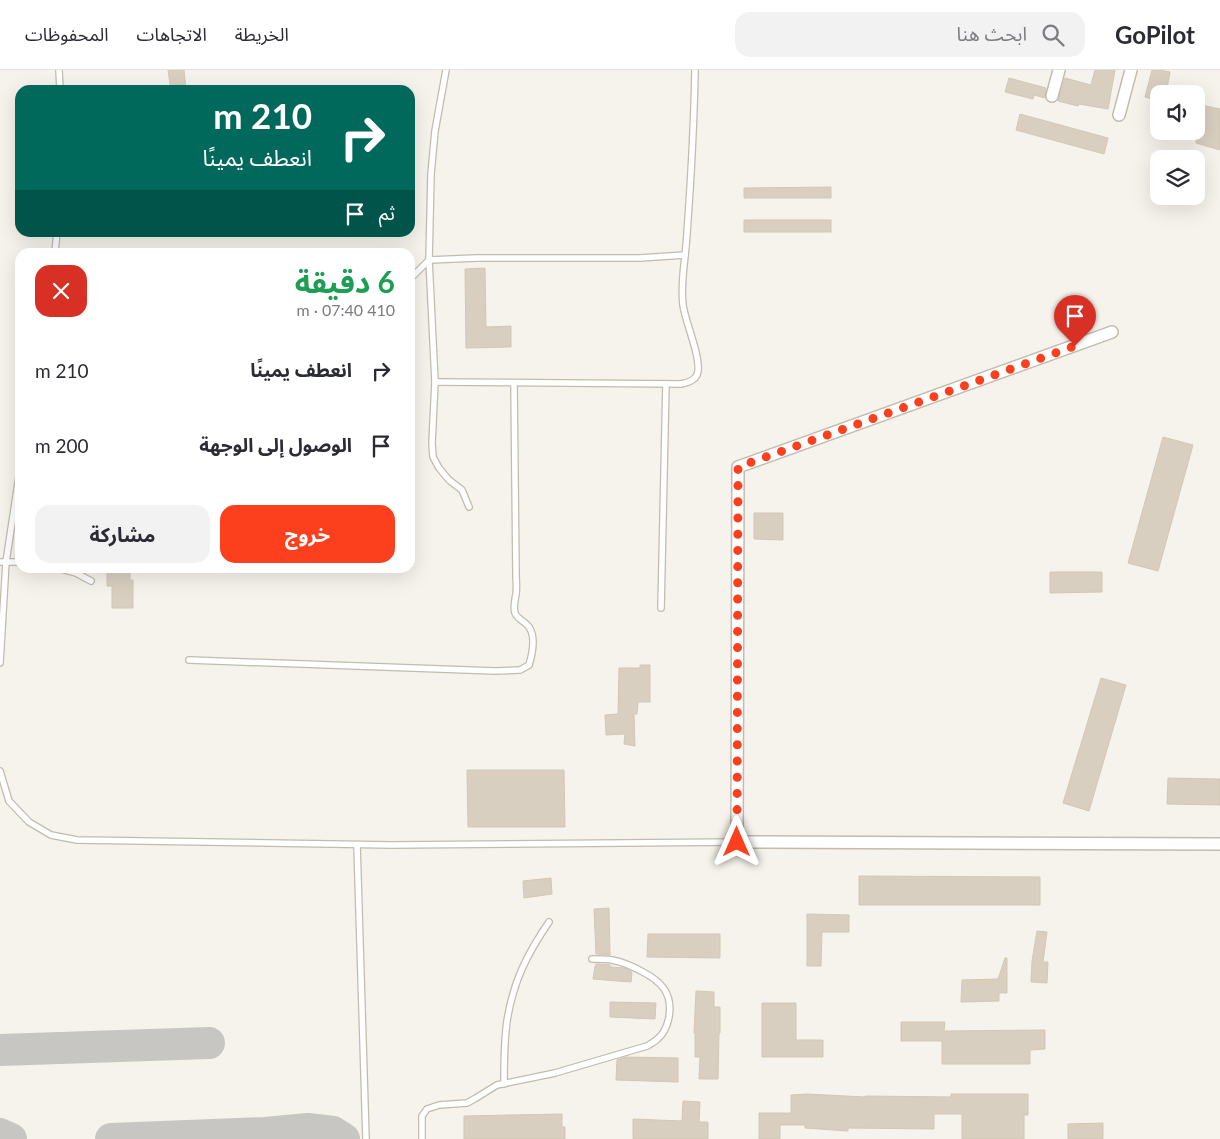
<!DOCTYPE html>
<html lang="ar">
<meta charset="utf-8">
<style>
:root{--surface:#fff;--page:#f2f2f3;--text:#2b2b33;--muted:#7c7c81;--line:#e1e1e2;--accent:#fc3f1d}
body{margin:0;font-family:Lato,"Noto Sans Arabic",sans-serif;background:var(--page);color:var(--text);direction:rtl;height:100vh;display:flex;flex-direction:column;font-size:19px;white-space:nowrap}
*{box-sizing:border-box;margin:0}
p{font-size:16px;color:var(--muted)}
.icon{flex:none;width:28px;height:28px;fill:none;stroke:currentColor;stroke-width:2;stroke-linecap:round;stroke-linejoin:round}
.map{position:relative;flex:1;overflow:hidden;direction:ltr}
.panel{position:absolute;left:15px;top:178px;width:400px;height:325px;display:flex;flex-direction:column;background:var(--surface);border-radius:15px;box-shadow:0 5px 20px #0002;direction:rtl}
.panel>*{flex:none}
.guide{position:absolute;left:15px;top:15px;width:400px;height:152px;border-radius:15px;box-shadow:0 5px 20px #0002;direction:rtl;background:#00695c;color:#fff;overflow:hidden}
.fabs{position:absolute;left:1150px;top:15px;display:grid;gap:10px}
.fabs a{display:grid;place-items:center;width:55px;height:55px;border-radius:10px;background:var(--surface);box-shadow:0 5px 20px #0002;font-size:25px}
.pin{position:absolute;display:grid;place-items:center;width:42px;height:42px;color:#fff;margin:-51px -21px;border-radius:50% 50% 50% 0;rotate:-45deg;box-shadow:0 0 5px #0007}
.pin .icon{rotate:45deg}
.me{position:absolute;width:55px;margin:-28px;rotate:0deg;stroke-linejoin:round;filter:drop-shadow(0 0 4px #0008)}
.turn{display:flex;align-items:center;gap:18px;height:105px;padding:0 20px;font-size:22px}
.turn .icon{width:65px;height:65px;stroke-width:2.5}
.turn b{display:block;font-size:35px;line-height:42px}
.then{display:flex;align-items:center;height:48px;padding:0 20px;background:#0003;gap:10px;font-size:19px}
.round{display:grid;place-items:center;flex:none;width:52px;height:52px;border-radius:15px;background:var(--page)}
.summary{display:flex;align-items:center;justify-content:space-between;height:85px;padding:0 20px}
h1{font-size:30px;font-weight:700;line-height:38px;color:#1e9e55}
.action{display:flex;gap:10px;margin-top:auto;padding:10px 20px}
.action a{flex:1;height:58px;border-radius:15px;background:var(--accent);color:#fff;font-size:20px;font-weight:700;line-height:58px;text-align:center}
.action a+a{background:var(--page);color:var(--text)}
ul{padding:0;list-style:none}
li{display:flex;align-items:center;gap:15px;height:75px;padding:0 20px}
li div{flex:1}
li b{display:block;font-size:19px}
li em{font-style:normal}
header{display:flex;align-items:center;gap:30px;box-sizing:border-box;height:70px;padding:0 25px;background:var(--surface);border-bottom:1px solid var(--line)}
header strong{font-size:24px}
nav{display:flex;gap:28px;margin-inline-start:auto;font-size:18px}
.search{width:350px;height:45px;background:var(--page);display:flex;align-items:center;gap:12px;box-sizing:border-box;padding:0 18px;border-radius:15px;color:var(--muted);font-size:19px}
.map>svg:first-child{display:block}
.lines{fill:none;stroke-linecap:round;stroke-linejoin:round}
.taxiway{stroke:#c8c6c3;stroke-width:32}
.building{fill:#d8cfc1;stroke:#d3c7b4}
.service-casing{stroke:#c2bbae;stroke-width:8}
.minor-casing{stroke:#c2bbae;stroke-width:14}
.service{stroke:#fff;stroke-width:5.5}
.minor{stroke:#fff;stroke-width:11}
.route{stroke:#fc3f1d;stroke-width:9;stroke-dasharray:0 16.2}
</style>
<header>
<strong>GoPilot</strong>
<div class="search"><svg class="icon" aria-label="search" viewBox="0 0 24 24"><circle cx="10" cy="10" r="6"/><path d="M15 15l6 6"/></svg>ابحث هنا</div>
<nav><a>الخريطة</a><a>الاتجاهات</a><a>المحفوظات</a></nav>
</header>
<div class="map">
<svg width="1220" height="1069" viewBox="0 0 1220 1069">
<rect width="100%" height="100%" fill="#f6f3ec"/>
<g class="lines">
<g class="taxiway">
<path d="M0,980L209,973"/>
<path d="M0,1064L11,1069"/>
<path d="M111,1069L265,1063L308,1059L333,1062L344,1069"/>
</g>
</g>
<g class="building">
<path d="M168,0H184L186,20H171Z"/>
<path d="M1095,0H1115L1108,39L1079,34L1078,36L1058,31L1065,8L1091,15Z"/>
<path d="M1152,0H1160L1170,2L1166,24H1159V31L1145,27Z"/>
<path d="M1009,8L1046,18L1045,28L1034,25L1033,29L1005,22Z"/>
<path d="M1196,34L1220,39V80L1196,73Z"/>
<path d="M1020,44L1108,68L1104,84L1016,60Z"/>
<path d="M831,117V128H744V118Z"/>
<rect x="744" y="150" width="87" height="12"/>
<path d="M485,198L486,257L511,256V277L466,278L465,199Z"/>
<path d="M1163,367L1193,375L1158,501L1128,493Z"/>
<path d="M754,443H783V470L754,469Z"/>
<path d="M107,498H130V510H133V538H112V516H107Z"/>
<path d="M1050,502H1102V522L1050,523Z"/>
<path d="M640,595H650V632H638L637,644H634L635,676L624,674L625,664L606,665L605,645L618,644L619,598H640Z"/>
<path d="M1101,608L1126,615L1089,741L1063,733Z"/>
<path d="M467,700H564L565,757H468Z"/>
<path d="M1168,708L1220,709V735L1167,734Z"/>
<path d="M859,806L1040,807V835H859Z"/>
<path d="M551,808L552,824L524,828L523,811Z"/>
<path d="M609,838L610,885L596,884L594,839Z"/>
<path d="M807,844L849,845V862H822L821,896H807Z"/>
<path d="M1037,861L1047,862L1043,892H1048L1047,913L1031,912L1032,891Z"/>
<path d="M648,864H720V888L647,887Z"/>
<path d="M1005,888H1007V923H999V931L961,932L962,910L998,909Z"/>
<path d="M596,894L610,895L611,897L624,898L632,902L631,912L593,909L595,896H596Z"/>
<path d="M696,921L714,922V937H720V963H719L718,1009H699L700,987H695V963H694Z"/>
<path d="M610,932L656,933L655,949L610,947Z"/>
<path d="M762,933H796V970H823V987H762Z"/>
<path d="M901,952H945L944,961L1045,960V979L1030,980V994H942V971H901Z"/>
<path d="M625,987L678,988V1012L616,1010L617,990Z"/>
<path d="M807,1024L865,1027V1026L951,1027V1024H1028V1045H1024V1069H962V1044H934V1059L848,1058V1061L805,1058V1055H780V1069H759V1043H791V1025Z"/>
<path d="M683,1031L700,1032L699,1052H708V1069H633V1049L682,1051Z"/>
<path d="M562,1044V1057H565V1069H464V1046Z"/>
<path d="M1103,1053V1069H1068V1054Z"/>
</g>
<g class="lines">
<g class="service-casing">
<g id="service">
<path d="M59,0L60,20"/>
<path d="M446,0L435,61L431,104L429,190L435,312L432,373L433,387L439,398L449,410L462,420L469,437"/>
<path d="M55,182L57,162"/>
<path d="M410,209L429,190L477,188H640L685,185"/>
<path d="M435,312L681,314C687,313 694,311 697,305C703,291 685,252 683,235C680,211 686,187 687,163C691,109 694,54 695,0"/>
<path d="M0,492H20"/>
<path d="M57,498L76,503L91,511"/>
<path d="M661,538L666,314"/>
<path d="M189,590L495,601L520,600L529,595C532,585 536,567 529,557C525,551 518,550 515,543C513,537 515,530 516,524C517,517 516,511 516,504L514,313"/>
<path d="M0,593L6,492L20,400"/>
<path d="M0,701L9,731L29,752L51,765L77,770L392,775L737,772"/>
<path d="M357,775L366,1069"/>
<path d="M504,1014C504,993 504,972 507,951C513,912 527,884 549,852"/>
<path d="M422,1069V1046L427,1039L439,1035L467,1033L476,1028L497,1015L555,1003L647,976C660,969 666,962 669,947C673,923 661,911 641,901C632,896 622,892 612,890C605,889 599,889 592,889"/>
</g>
</g>
<g class="minor-casing">
<g id="minor">
<path d="M1052,26L1059,0"/>
<path d="M1119,45L1131,0"/>
<path d="M1112,262L738,397L737,772L1220,774"/>
</g>
</g>
<use href="#service" class="service"/>
<use href="#minor" class="minor"/>
</g>
<g class="lines">
<path class="route" d="M737,772L738,397L1075,276"/>
</g>
</svg>
<div class="fabs">
<a><svg class="icon" aria-label="sound" viewBox="0 0 24 24"><path d="M4 9h4l5-4v14l-5-4H4zM17 9q2 3 0 6"/></svg></a>
<a><svg class="icon" aria-label="layers" viewBox="0 0 24 24"><path d="M12 4l9 5-9 5-9-5zM3 14l9 5 9-5"/></svg></a>
</div>
<div class="pin" style="left:1075px;top:276px;background:#d93025"><svg class="icon" aria-label="arrive" viewBox="0 0 24 24"><path d="M6 21V4h12l-3 4 3 4H6"/></svg></div>
<svg class="me" style="left:737px;top:772px" viewBox="-20 -20 40 40"><path d="M0-17L14 15 0 8-14 15z" fill="#fc3f1d" stroke="#fff" stroke-width="4"/></svg>
<div class="guide">
<div class="turn"><svg class="icon" aria-label="right" viewBox="0 0 24 24"><path d="M7 20v-9h11M14 6l5 5-5 5"/></svg><div><b>210 m</b>انعطف يمينًا</div></div>
<div class="then">ثم<svg class="icon" aria-label="arrive" viewBox="0 0 24 24"><path d="M6 21V4h12l-3 4 3 4H6"/></svg></div>
</div>
<section class="panel">
<div class="summary"><div><h1>6 دقيقة</h1><p>410 m · 07:40</p></div><a class="round" style="background:#d93025;color:#fff"><svg class="icon" aria-label="close" viewBox="0 0 24 24"><path d="M6 6l12 12M18 6L6 18"/></svg></a></div>
<ul>
<li><svg class="icon" aria-label="right" viewBox="0 0 24 24"><path d="M7 20v-9h11M14 6l5 5-5 5"/></svg><div><b>انعطف يمينًا</b></div><em>210 m</em></li>
<li><svg class="icon" aria-label="arrive" viewBox="0 0 24 24"><path d="M6 21V4h12l-3 4 3 4H6"/></svg><div><b>الوصول إلى الوجهة</b></div><em>200 m</em></li>
</ul>
<div class="action"><a>خروج</a><a>مشاركة</a></div>
</section>
</div>
